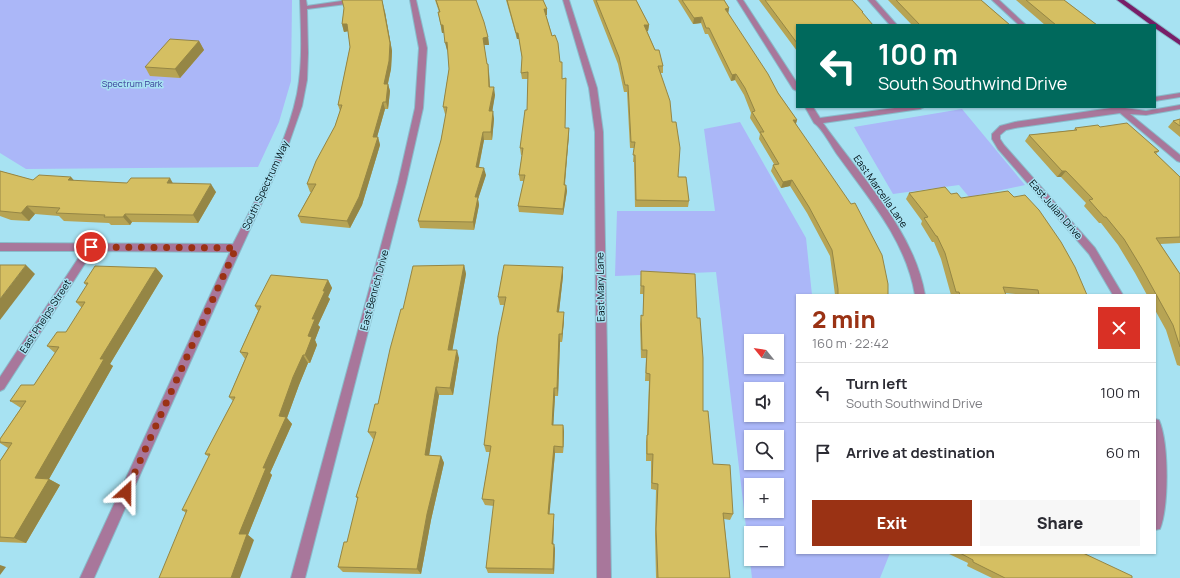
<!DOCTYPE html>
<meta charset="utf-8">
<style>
:root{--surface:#fff;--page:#f7f7f7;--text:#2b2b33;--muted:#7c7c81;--line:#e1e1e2;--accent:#9a3214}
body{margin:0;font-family:Manrope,sans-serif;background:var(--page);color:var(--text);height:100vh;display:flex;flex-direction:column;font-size:15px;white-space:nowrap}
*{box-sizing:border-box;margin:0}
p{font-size:13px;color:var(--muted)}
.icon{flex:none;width:22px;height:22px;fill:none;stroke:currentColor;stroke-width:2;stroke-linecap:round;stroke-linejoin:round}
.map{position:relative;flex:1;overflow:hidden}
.details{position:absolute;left:796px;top:294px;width:360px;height:260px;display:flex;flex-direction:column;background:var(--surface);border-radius:0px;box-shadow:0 1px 3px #0004}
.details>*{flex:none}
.guide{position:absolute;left:796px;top:24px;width:360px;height:84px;border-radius:0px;box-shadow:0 1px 3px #0004;background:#00695c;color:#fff;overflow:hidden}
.needle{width:26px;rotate:300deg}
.fabs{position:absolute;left:744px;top:334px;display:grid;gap:8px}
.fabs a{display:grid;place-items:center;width:40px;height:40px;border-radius:0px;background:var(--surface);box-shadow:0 1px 3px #0004;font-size:20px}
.pin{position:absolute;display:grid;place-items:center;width:34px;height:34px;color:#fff;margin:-17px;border:2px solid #fff;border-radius:50%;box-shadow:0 1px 4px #0007}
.me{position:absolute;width:44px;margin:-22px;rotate:24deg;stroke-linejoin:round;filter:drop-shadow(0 0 3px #0008)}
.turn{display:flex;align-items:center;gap:14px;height:84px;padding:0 16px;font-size:18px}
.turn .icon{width:52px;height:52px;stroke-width:2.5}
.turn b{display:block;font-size:28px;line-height:34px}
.round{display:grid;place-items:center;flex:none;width:42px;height:42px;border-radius:0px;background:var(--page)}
.summary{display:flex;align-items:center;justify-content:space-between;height:68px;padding:0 16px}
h1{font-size:24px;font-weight:800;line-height:30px;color:var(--accent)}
.button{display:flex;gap:8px;margin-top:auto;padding:8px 16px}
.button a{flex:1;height:46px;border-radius:0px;background:var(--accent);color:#fff;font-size:16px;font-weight:800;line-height:46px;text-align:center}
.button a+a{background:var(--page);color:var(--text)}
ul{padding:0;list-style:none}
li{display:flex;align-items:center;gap:12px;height:60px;padding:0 16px;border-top:1px solid var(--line)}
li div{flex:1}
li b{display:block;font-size:15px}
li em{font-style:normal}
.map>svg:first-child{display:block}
.green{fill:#abb7f8;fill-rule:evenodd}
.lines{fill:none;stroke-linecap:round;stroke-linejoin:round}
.minor-casing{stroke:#89bccb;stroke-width:2}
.major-casing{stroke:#89bccb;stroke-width:2}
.minor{fill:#a8779b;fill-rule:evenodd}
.major{fill:#781e68;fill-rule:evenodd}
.wall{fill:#b7a454}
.shaded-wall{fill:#958645}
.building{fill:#d5bf62;stroke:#958645}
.route{stroke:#9a3214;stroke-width:7;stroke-dasharray:0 12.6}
.labels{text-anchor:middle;stroke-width:3;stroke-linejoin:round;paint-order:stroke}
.far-park-label{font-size:9px;fill:#383b96;stroke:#a7e2f2}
.street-label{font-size:10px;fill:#001117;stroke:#a7e2f2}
</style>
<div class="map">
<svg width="1180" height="578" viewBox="0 0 1180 578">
<rect width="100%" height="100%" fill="#a7e2f2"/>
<g class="green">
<path d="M0,0H292L291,81L279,122L258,167L26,169L0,153Z"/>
<path d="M962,109L1025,185L969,197L959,185L893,194L854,127Z"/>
<path d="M740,122L806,238L812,295H797V553H890L880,578H752L716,272L615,276L617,211H715L704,129ZM751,341H777V367H751ZM751,389H777V415H751ZM751,437H777V463H751ZM751,485H777V511H751ZM751,533H777V559H751Z"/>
</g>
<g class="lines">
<g class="minor-casing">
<g id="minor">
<path d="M300,0H306L307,6L348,0H365L362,2L307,9L308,53L307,80L302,106L288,146L234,264L94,578H80L230,252L93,251L4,389L0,391V377L83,251H0V243L233,244C257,196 286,147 297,94C303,63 301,31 300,0Z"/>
<path d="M410,0H416L427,48L423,108L406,183L305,578H291L398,183L415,108L419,48Z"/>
<path d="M563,0H569L597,88L603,132L611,578H597L595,132L589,88Z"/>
<path d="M737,0H743L797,83V91L793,89Z"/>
<path d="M868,0H875L897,25H890Z"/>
<path d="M992,0H999L1026,25H1019Z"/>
<path d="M1180,93V97L1155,101V97Z"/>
<path d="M1180,105V109L1146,115L1130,114L1180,155V162L1177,161L1120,113L1015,128L1006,130L1000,135V139L1004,145L1095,248L1123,295H1113L1089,254L998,149L992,139V134L1000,126L1015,122L1118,107L1146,111Z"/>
<path d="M805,107H813L820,118L902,107H924L920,109L823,123C860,176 914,230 925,295H915C906,241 870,200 839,157C832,148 823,129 814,123Z"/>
<path d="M1155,419L1159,420C1169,443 1169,506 1160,529L1155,530Z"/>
</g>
</g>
<g class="major-casing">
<path id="major" d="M1117,0H1124L1180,40V45L1155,28V25H1151Z"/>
</g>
<use href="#minor" class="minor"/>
<use href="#major" class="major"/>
</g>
<g class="wall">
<path d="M435,0H476L488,37L489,45H484L487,64L489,72L490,87L495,95L492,111L494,119L492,140H484L479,167L486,175L478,199L479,205L474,230L420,228L418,221L441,140L446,114H445L443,107L449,69L448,50H447L444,33H442L438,12H439Z"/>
<path d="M506,0H543L547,9V15H546L562,68V79L566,85L565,128H569V134L565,185H566L567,191L563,215L519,212L518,206L524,181H520L519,175L522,155H521L520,148L527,110L528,79H522L521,73L522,59L519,39H517Z"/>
<path d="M593,0H636L649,25L648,31H647L655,50L663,66V73H660L678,177L689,201L688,207H635L634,162H633L634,148H630L627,92H624L618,64Z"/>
<path d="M678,0H724L729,8L728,14L778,93L797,120L796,124L888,295H835L830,256L807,213L790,186L781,188L771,171L773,165L774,164L759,139L760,134L750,118L751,113L744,95L735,80L731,81L708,34H705L701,23L693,24Z"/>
<path d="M759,0H852L863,12V13L797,25V51Z"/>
<path d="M888,0H981L1010,25H912Z"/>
<path d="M1016,0H1064L1097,25H1045Z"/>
<path d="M344,8L385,12L392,51L391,69L388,84L390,91L388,109H385L377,137H378L380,145L362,205L350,228L301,223L298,216L311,192H310L307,184L335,126L340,111L338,105L350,47L348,31L344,32L342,24Z"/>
<path d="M199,41L204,50L180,78L150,76L145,67Z"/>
<path d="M1180,119V137L1168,127L1173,121Z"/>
<path d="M1100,127L1159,151L1156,154L1180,177V243L1160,244L1180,274V366L1177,365L1166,330L1155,310V295H1147L1135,273L1118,245L1101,223H1099L1084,206L1086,203L1061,177H1057L1025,141L1029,135L1074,130L1075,128Z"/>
<path d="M0,171L33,180L71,177L74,181L127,183H173L216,192L198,223L132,222L130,225H111L109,223L64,221L59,216L35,214L29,221L11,220L0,216Z"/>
<path d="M909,193L951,194L961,198L1087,295H1025L1005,293L1006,295H951L941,259L934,242H932L921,224L922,221L906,199Z"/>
<path d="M464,265L466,274L452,350L459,358L453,395H439L429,455L441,456L444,463L431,520L421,574L343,572L338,567L347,542L358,499L356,497L374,439H373L368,432L378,404L403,309Z"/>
<path d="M563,267V276L559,312L564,320L562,342H560L558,396H555L553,425H563L564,432L563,453H555L549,514H554V520L553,544L555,549L554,574L488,573L486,568L494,506L485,505L482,499L490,452H486L484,445L504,305H500L498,297Z"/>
<path d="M156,268L163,276L110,364L113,366L49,479L60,485L26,543L0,542V461L8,448L0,443V439L21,408L10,401L34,385L55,353L47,346L66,332L82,308L76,302L87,286L84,283Z"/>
<path d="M641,271L697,318L703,411L713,464L733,514L730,520L724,519L730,578H656L655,535L656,490L651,489V461H646V442L647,435L649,381H645L646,358H641L640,324L641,315L643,316V294H640Z"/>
<path d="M328,280L332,288L328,297L330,299L318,325L320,327L315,340L317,345L310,363H308L299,385L287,418L292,424L270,473L272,475L248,535L254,540L186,513L182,510L209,457L205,454L233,401L229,397L245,359L240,352L258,311L255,306Z"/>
<path d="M947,553H1083L1132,578H992L967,566L968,563Z"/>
</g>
<g class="shaded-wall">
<path d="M382,0L385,12L392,51L391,69L386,91L384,84Z"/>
<path d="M729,8L728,14L725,9Z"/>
<rect x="544" y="9" width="3" height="6"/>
<path d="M702,17L701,23L693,24L694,18Z"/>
<path d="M342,24H347L349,31L344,32Z"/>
<path d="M441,25H443L444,33H442Z"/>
<path d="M644,25H649L648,31L643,32Z"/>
<path d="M516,33H518L519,39H517Z"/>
<path d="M488,37L489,45H484L483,38Z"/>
<path d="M199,41L204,50L180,78L175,69Z"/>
<path d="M447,42L449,50H447L445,43Z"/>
<path d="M488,64L489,72L490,95L489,87Z"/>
<path d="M736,74L735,80L731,81L732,75Z"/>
<path d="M388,84L390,91L388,109L386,102Z"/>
<path d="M494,87L495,95L491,119L489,111Z"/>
<path d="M383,102L385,109L375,144L373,137Z"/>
<path d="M493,111L494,119L492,140L491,132Z"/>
<path d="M793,120H797L795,126Z"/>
<path d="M569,128V134L564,191V185Z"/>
<path d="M483,132L484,140L477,175L476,167Z"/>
<path d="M378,137L380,145L362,205L350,228L347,221Z"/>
<path d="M484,168L486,175L478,199L479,205L474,230L473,222L475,197Z"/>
<path d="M1062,171H1066L1061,177H1057Z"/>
<path d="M71,177L78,185L68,180Z"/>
<path d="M170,178L175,187L167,183Z"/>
<path d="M792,180L790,186L781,188L783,182Z"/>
<path d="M211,184L216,192L198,223L193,215Z"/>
<path d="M566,185L567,191L563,215V209Z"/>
<path d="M27,206L35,214L29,221L21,213Z"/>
<path d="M125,214L132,222L130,225L123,217Z"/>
<path d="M26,265L35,274L0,320V299Z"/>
<path d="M464,265L466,274L451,358L448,350Z"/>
<path d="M563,267V276L558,320L557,312Z"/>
<path d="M156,268L163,276L110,364L113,366L49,479L60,485L26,543L14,538L35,478L100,359Z"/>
<path d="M328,280L332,288L328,297L330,299L318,325L320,327L315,340L317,345L310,363L305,355L308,336L312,319L323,291Z"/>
<path d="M564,312V320L562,342V334Z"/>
<path d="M559,334L560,342L558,396L557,388Z"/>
<path d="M457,350L459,358L453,395L450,388Z"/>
<path d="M303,355L308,363L299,385L287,418L292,424L270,473L272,475L248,535L254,540L240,578H231L239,534L263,468L279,416L293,377Z"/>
<path d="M436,387L439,395L428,462L425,455Z"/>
<path d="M554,388L555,396L553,432L552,425Z"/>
<path d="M563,425L564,432L563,453Z"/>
<path d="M554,446L555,453L549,520L548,514Z"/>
<path d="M441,456L444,463L431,520L421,574L417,569L427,514Z"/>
<path d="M554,514V520L553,549L552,544Z"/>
<path d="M554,544L555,549L554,574L553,569Z"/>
<path d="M0,565L6,567L0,575Z"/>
</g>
<g class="building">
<path d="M342,0H382L390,43L389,61L384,84H388L386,102H383L373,137H378L359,197L347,221L298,216L316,184H307L316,161L335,126L342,105H338L350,47L347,24H342L344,8Z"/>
<path d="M436,0H476L484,22L488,37L483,38L487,64H488L489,87H494L489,111H493L491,132H483L476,167L484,168L475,197H478L473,222L418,221L441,140L447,107H443L449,69L447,42L445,43L443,25H441L438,12H440Z"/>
<path d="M507,0H543L547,9H544L552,36L555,35L558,43L560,62H562V79L566,78L565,128H569L564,185H566L563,209L518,206L525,175H519L523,148H520L525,110H527L528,72L521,73L522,57L518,33H516Z"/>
<path d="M596,0H636L649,25H644L655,50H659L663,66H658L670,101L672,122H676L680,148L678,177H686L689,201L636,200L635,155H633L635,142H631L628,85H625L619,57Z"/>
<path d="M682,0H724L729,8L725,9L728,13L768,74L778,93L797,120H793L851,204L855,203L882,255L888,284V295H838V289L832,250L809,207L792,180L783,182L773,165L779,164L760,132H764L752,112L755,111L745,88L736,74L732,75L709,28H706L702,17L694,18Z"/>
<path d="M765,0H852L863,12H862L873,25H797V43Z"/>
<path d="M896,0H981L1010,25H920Z"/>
<path d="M1026,0H1064L1097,25H1056Z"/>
<path d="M170,39L199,41L175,69L145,67Z"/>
<path d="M1180,119V126L1173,121Z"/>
<path d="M1127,123L1159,151L1154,152L1180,177V237L1156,238L1180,274V347L1173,325L1141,267L1124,239L1106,217H1104L1089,200L1093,199L1066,171H1062L1029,135L1077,130L1075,128L1098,125L1100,127Z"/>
<path d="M0,171L33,180L39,175L71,177L68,180L127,183L131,178H170L167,183L211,184L193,215L125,214L123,217H104L105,215L56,213L60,208L27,206L21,213L0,211Z"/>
<path d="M945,187L951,194L957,193L961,198L1008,191L1014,197L1025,195L1039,210L1061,242L1075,267L1087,295H1039L1038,290L1003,287L1006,295H960L959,292H956L945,253L937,236H936L924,218L928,217L909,193Z"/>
<path d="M0,265H26L0,299Z"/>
<path d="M464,265L448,350H457L450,388L436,387L425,455L441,456L427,514L417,569L338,567L344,542H347L358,497H356L376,432H368L375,404H378L390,349L401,309H403L413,266Z"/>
<path d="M504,265L563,267L557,312H564L562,334H559L557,388H554L552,425H563V447L554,446L548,514H554L552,544H554L553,569L486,568L494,500L482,499L491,446L484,445L498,336L506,297H498Z"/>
<path d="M95,266L156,268L100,359H104L35,478L49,479L14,538L0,537V461L12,443L0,442V439L26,401H10L21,385H34L59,347L47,346L57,332H66L85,302H76L88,283H84Z"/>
<path d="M641,271L695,274L697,318H700L703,358V411H708L713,464L730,465L733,514L723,513L730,578H658L656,529L658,484L652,483L653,454H647V435H648L650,374L646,373L647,350H642L641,315L643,316L644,286H641Z"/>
<path d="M271,275L328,280L323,291H325L312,319H315L308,336L312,337L305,355H303L293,377L279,416L286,417L263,468H266L239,534H247L231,578H159L187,510H182L210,454H205L235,397H229L248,353L240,352L261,306H255Z"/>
<path d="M960,553H1083L1132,576V578H1005L973,562V560Z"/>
</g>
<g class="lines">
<path class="route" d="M91,247L236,248L126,492"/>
</g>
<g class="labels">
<g class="far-park-label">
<text x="132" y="87">Spectrum Park</text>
</g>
<g class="street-label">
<text transform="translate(265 185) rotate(-65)" y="4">South Spectrum Way</text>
<text transform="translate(881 191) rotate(55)" y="4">East Marcella Lane</text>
<text transform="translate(1056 209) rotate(49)" y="4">East Julian Drive</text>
<text transform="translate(600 287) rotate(-91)" y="4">East Mary Lane</text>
<text transform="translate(374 290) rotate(-75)" y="4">East Benrich Drive</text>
<text transform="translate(45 316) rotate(-57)" y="4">East Phelps Street</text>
</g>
</g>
</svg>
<div class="fabs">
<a><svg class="needle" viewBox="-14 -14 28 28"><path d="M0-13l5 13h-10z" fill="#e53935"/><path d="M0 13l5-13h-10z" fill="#7c7c81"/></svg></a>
<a><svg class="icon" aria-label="sound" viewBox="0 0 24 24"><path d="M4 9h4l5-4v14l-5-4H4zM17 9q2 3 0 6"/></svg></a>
<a><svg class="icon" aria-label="search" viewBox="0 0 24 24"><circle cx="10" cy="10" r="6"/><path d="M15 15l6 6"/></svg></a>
<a>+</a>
<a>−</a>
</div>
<div class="pin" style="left:91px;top:247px;background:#d93025"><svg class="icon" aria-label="arrive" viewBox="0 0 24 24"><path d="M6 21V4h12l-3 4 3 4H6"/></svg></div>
<svg class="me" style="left:126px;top:492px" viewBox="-20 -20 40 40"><path d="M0-17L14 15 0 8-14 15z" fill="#9a3214" stroke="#fff" stroke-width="4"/></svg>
<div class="guide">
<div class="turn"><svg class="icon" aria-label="left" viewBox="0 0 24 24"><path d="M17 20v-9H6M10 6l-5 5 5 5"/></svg><div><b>100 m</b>South Southwind Drive</div></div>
</div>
<section class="details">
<div class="summary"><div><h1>2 min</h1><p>160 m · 22:42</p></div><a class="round" style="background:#d93025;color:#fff"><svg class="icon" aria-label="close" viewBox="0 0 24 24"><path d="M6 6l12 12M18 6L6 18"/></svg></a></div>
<ul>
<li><svg class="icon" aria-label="left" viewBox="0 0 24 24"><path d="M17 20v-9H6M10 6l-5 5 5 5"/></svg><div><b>Turn left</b><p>South Southwind Drive</p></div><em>100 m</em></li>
<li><svg class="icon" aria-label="arrive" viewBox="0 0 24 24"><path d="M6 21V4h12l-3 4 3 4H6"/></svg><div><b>Arrive at destination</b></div><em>60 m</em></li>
</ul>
<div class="button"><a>Exit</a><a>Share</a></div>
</section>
</div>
